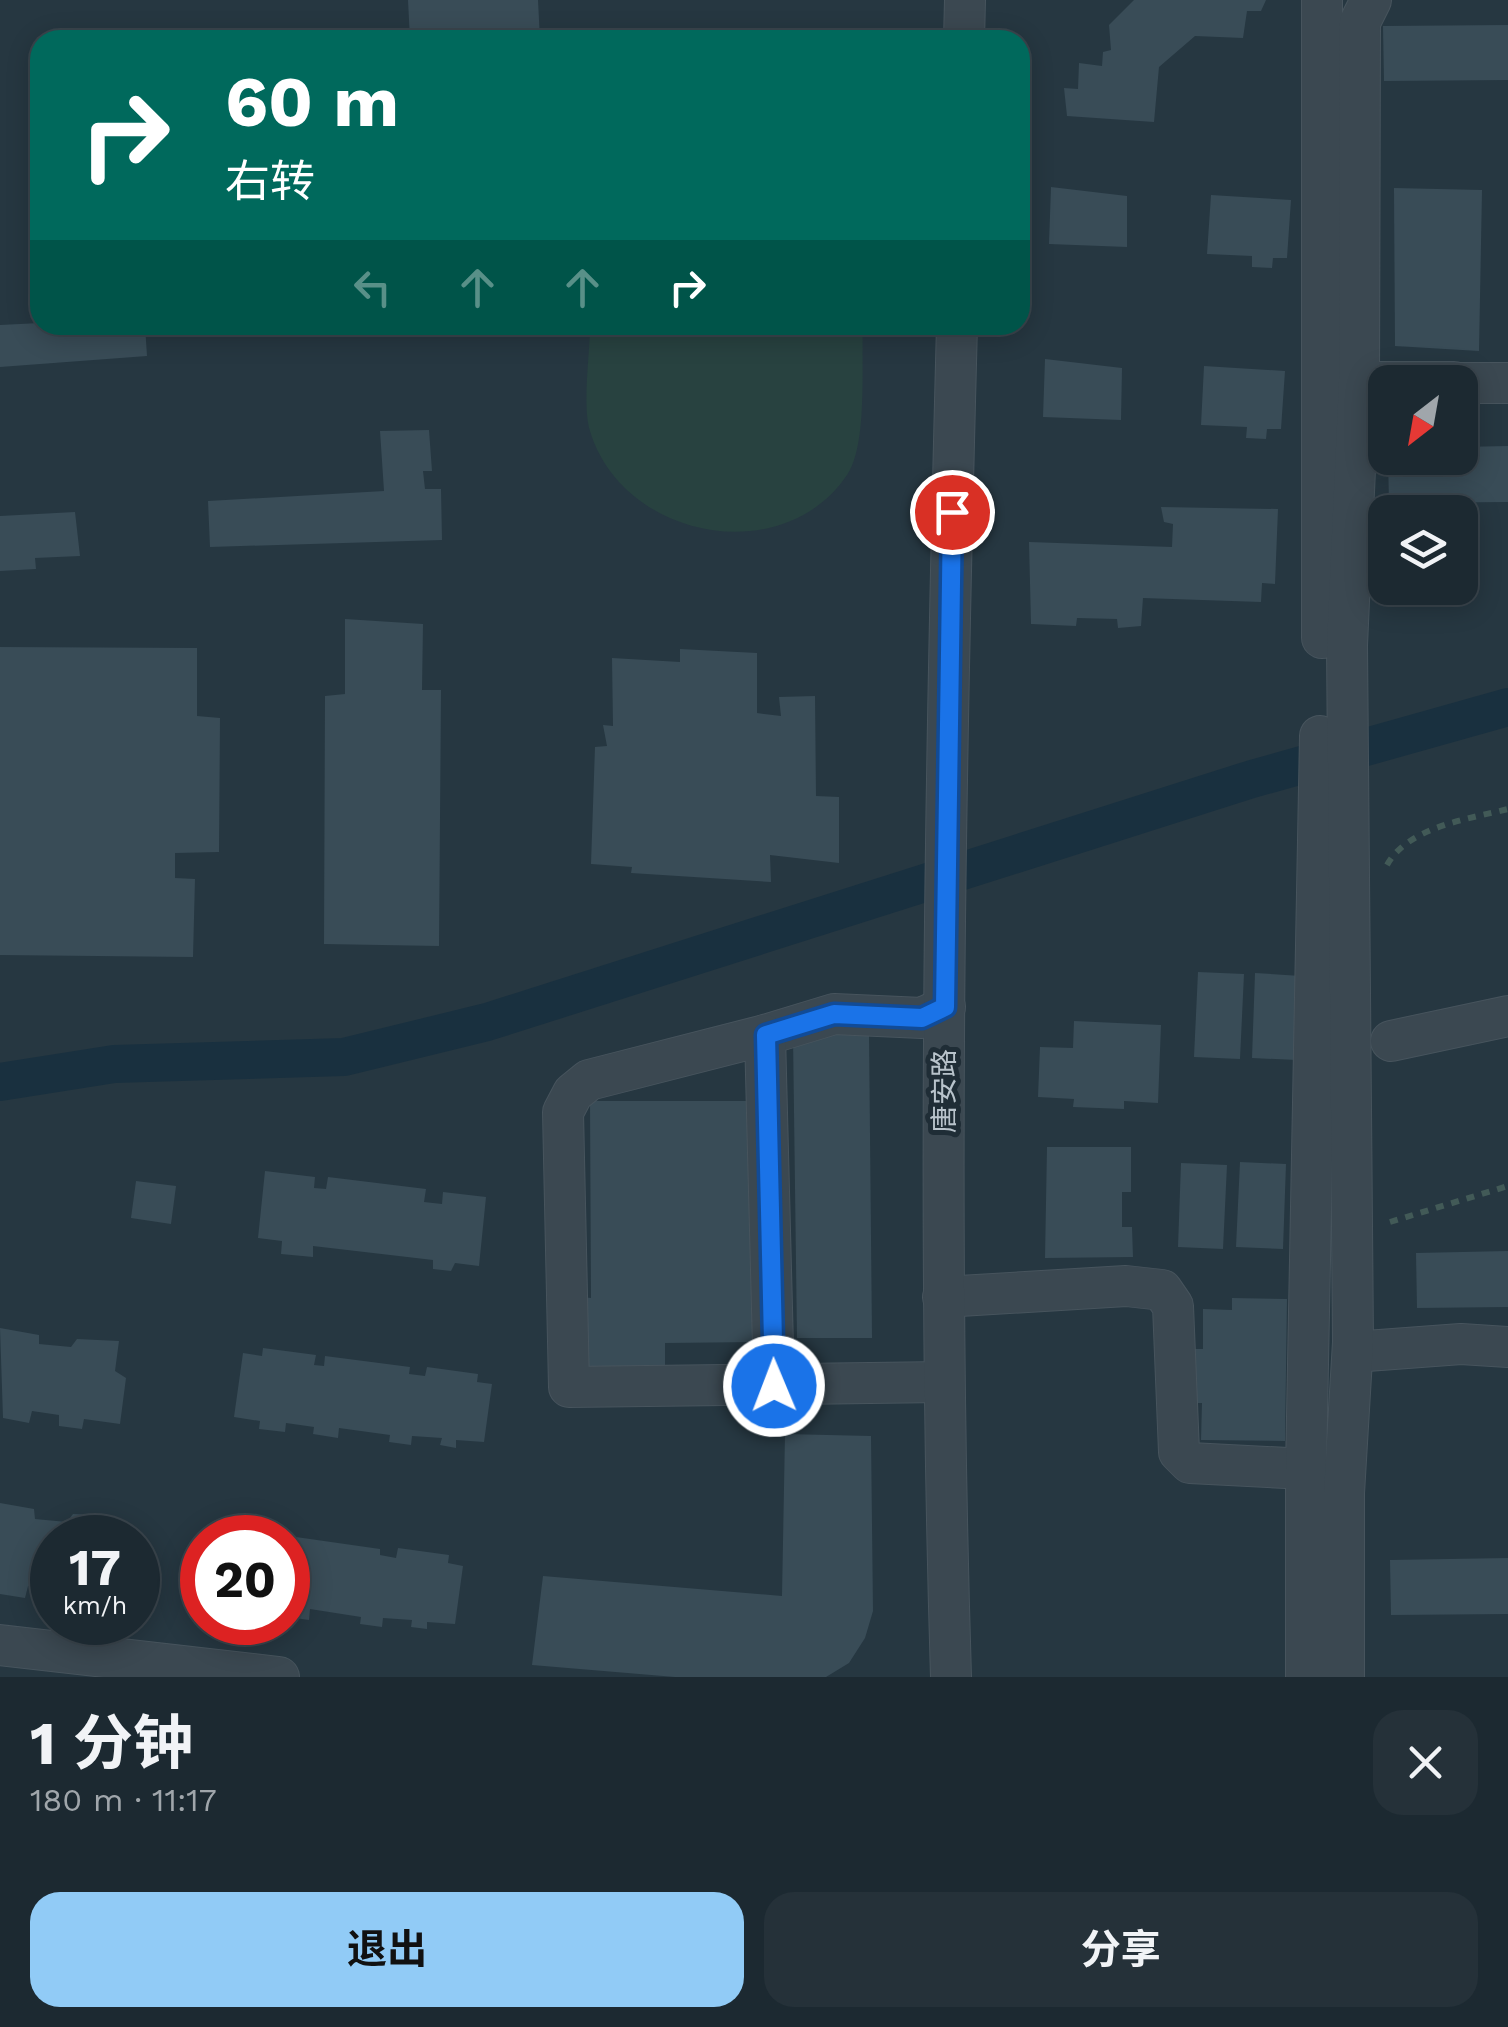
<!DOCTYPE html>
<html lang="zh">
<meta charset="utf-8">
<style>
:root{--surface:#1c2931;--page:#253139;--text:#f1f3f6;--muted:#a0a6ab;--line:#3a454d;--accent:#91cbf6}
body{margin:0;font-family:"Work Sans","Noto Sans SC",sans-serif;background:var(--page);color:var(--text);height:100vh;display:flex;flex-direction:column;font-size:38px;white-space:nowrap}
*{box-sizing:border-box;margin:0}
p{font-size:32px;color:var(--muted)}
.icon{flex:none;width:55px;height:55px;fill:none;stroke:currentColor;stroke-width:2;stroke-linecap:round;stroke-linejoin:round}
.map{position:relative;height:1677px;overflow:hidden}
.sheet{display:flex;flex-direction:column;background:var(--surface);flex:1}
.sheet>*{flex:none}
.hud{position:absolute;left:30px;top:30px;width:1000px;height:305px;border-radius:30px;box-shadow:0 5px 25px #0003,0 0 0 2px var(--line);background:#00695c;color:#fff;overflow:hidden}
.needle{width:65px;rotate:211deg}
.fabs{position:absolute;left:1368px;top:365px;display:grid;gap:20px}
.fabs a{display:grid;place-items:center;width:110px;height:110px;border-radius:20px;background:var(--surface);box-shadow:0 5px 25px #0003,0 0 0 2px var(--line);font-size:50px}
.speed{position:absolute;left:30px;top:1515px;display:flex;gap:20px;font-size:50px;font-weight:700;text-align:center}
.speed>*{display:grid;place-content:center;width:130px;height:130px;border-radius:50%;background:var(--surface);box-shadow:0 5px 25px #0003,0 0 0 2px var(--line);line-height:1}
.speed small{font-size:25px;font-weight:400}
.speed .limit{border:15px solid #d22;background:#fff;color:#111}
.pin{position:absolute;display:grid;place-items:center;width:85px;height:85px;color:#fff;margin:-42px;border:5px solid #fff;border-radius:50%;box-shadow:0 2px 10px #0007}
.me{position:absolute;width:110px;margin:-55px;rotate:359deg;stroke-linejoin:round;filter:drop-shadow(0 0 8px #0008)}
.turn{display:flex;align-items:center;gap:35px;height:210px;padding:0 30px;font-size:45px}
.turn .icon{width:130px;height:130px;stroke-width:2.5}
.turn b{display:block;font-size:70px;line-height:85px}
.lanes{display:flex;align-items:center;height:95px;padding:0 30px;background:#0003;justify-content:center;gap:50px;direction:ltr}
.lanes .off{opacity:.35}
.round{display:grid;place-items:center;flex:none;width:105px;height:105px;border-radius:30px;background:var(--page)}
.overview{display:flex;align-items:center;justify-content:space-between;height:170px;padding:0 30px}
h1{font-size:60px;font-weight:700;line-height:75px}
.button{display:flex;gap:20px;margin-top:auto;padding:20px 30px}
.button a{flex:1;height:115px;border-radius:30px;background:var(--accent);color:#111;font-size:40px;font-weight:700;line-height:115px;text-align:center}
.button a+a{background:var(--page);color:var(--text)}
.map>svg:first-child{display:block}
.grass{fill:#284240}
.lines{fill:none;stroke-linecap:round;stroke-linejoin:round}
.canal{stroke:#19303f;stroke-width:38}
.building{fill:#394c57}
.minor-casing{stroke:#47545d;stroke-width:42}
.path{stroke:#425a57;stroke-width:6;stroke-dasharray:8 8;stroke-linecap:butt}
.minor{stroke:#3b4851;stroke-width:40}
.route-casing{stroke:#114b97;stroke-width:25}
.route{stroke:#1a73e8;stroke-width:18}
.labels{text-anchor:middle;stroke-width:10;stroke-linejoin:round;paint-order:stroke}
.street-label{font-size:28px;fill:#b8c3cb;stroke:#1f2d36}
</style>
<div class="map">
<svg width="1508" height="1677" viewBox="0 0 1508 1677">
<rect width="100%" height="100%" fill="#263741"/>
<path class="grass" d="M590,325H863C861,363 868,445 847,475C782,571 622,538 590,431C582,405 590,354 590,325Z"/>
<g class="lines">
<path class="canal" d="M0,1082L114,1064L344,1057L487,1022L1252,779L1508,707"/>
</g>
<g class="building">
<path d="M408,0H538L540,40H410Z"/>
<path d="M1134,0H1266L1261,11H1247L1243,38L1195,36L1159,67L1154,122L1067,116L1064,88L1078,89L1079,63L1102,66L1103,52L1111,50L1109,25Z"/>
<path d="M1508,25V80L1384,81L1383,26Z"/>
<path d="M1051,187L1127,196V247L1049,244Z"/>
<path d="M1394,188L1482,190L1479,351L1395,346Z"/>
<path d="M1211,195L1291,200L1287,258H1273L1272,268L1252,267V256L1207,254Z"/>
<path d="M40,323L110,325L111,329L145,325L147,356L0,367V325Z"/>
<path d="M1045,359L1122,368L1121,420L1043,417Z"/>
<path d="M1204,366L1285,371L1281,429H1267L1266,439L1246,438L1247,427L1201,425Z"/>
<path d="M429,430L432,471H423L425,489H441L442,540L210,547L208,501L384,491L380,431Z"/>
<path d="M1508,446V502L1389,503L1388,458H1460V447Z"/>
<path d="M1161,507L1278,509L1275,584L1262,583L1261,602L1143,598L1141,626L1118,628L1117,619L1077,618L1076,626L1031,624L1029,542L1172,547L1173,524L1164,522Z"/>
<path d="M75,512L80,556L35,558L36,569L0,571V516Z"/>
<path d="M345,619L423,624L422,690H441L439,946L324,944L325,696L345,694Z"/>
<path d="M0,647L197,648V716L220,718L219,852L175,853V878L195,879L193,957L0,955Z"/>
<path d="M680,649L757,653V713L781,716L779,697L815,696L816,796L839,797V863L770,855L771,882L631,873L632,867L591,864L595,747L607,746L603,725L613,726L612,658L680,662Z"/>
<path d="M1198,972L1244,974L1240,1059L1194,1057Z"/>
<path d="M1255,973L1301,976L1297,1060L1252,1058Z"/>
<path d="M1074,1021L1161,1025L1158,1103L1124,1101V1109L1073,1107L1074,1099L1038,1097L1040,1047L1073,1048Z"/>
<path d="M869,1034L872,1338H797L793,1035Z"/>
<path d="M590,1101H757L758,1342L665,1343V1366H582L581,1297L591,1298Z"/>
<path d="M1047,1147H1131V1192H1122V1227H1132L1133,1257L1045,1258Z"/>
<path d="M1240,1162L1286,1164L1283,1249L1236,1247Z"/>
<path d="M1181,1163L1227,1165L1223,1249L1178,1247Z"/>
<path d="M265,1171L315,1177L314,1188L326,1189L328,1177L426,1189L424,1202L442,1204L443,1192L486,1197L479,1266L455,1263L451,1271L433,1269V1260L313,1246V1257L281,1254L282,1241L258,1238Z"/>
<path d="M136,1181L176,1186L171,1224L131,1218Z"/>
<path d="M1508,1251V1307L1417,1308L1416,1253Z"/>
<path d="M1232,1298L1287,1299L1285,1441L1201,1440L1202,1403H1189L1190,1349H1203V1309L1232,1310Z"/>
<path d="M0,1328L39,1335V1344L71,1347L77,1339L119,1341L115,1371L126,1378L120,1424L84,1419L82,1429L59,1426V1415L32,1411L29,1423L3,1418Z"/>
<path d="M263,1348L316,1355L314,1365L324,1366L325,1356L410,1367L409,1374L425,1376L427,1367L478,1374L477,1382L492,1384L484,1442L456,1440V1448L440,1445L442,1438L412,1436L411,1445L389,1442L390,1435L339,1428L338,1438L313,1434L314,1427L286,1423L285,1432L259,1429L260,1421L234,1417L243,1353L262,1356Z"/>
<path d="M785,1434L871,1436L873,1611L865,1638L849,1663L826,1677H675L532,1665L543,1576L782,1596Z"/>
<path d="M0,1503L34,1509L35,1519L67,1522L73,1514L114,1516L112,1538H52V1589L28,1586L25,1598L0,1594Z"/>
<path d="M234,1529L277,1535V1538H232Z"/>
<path d="M296,1537L380,1549V1555L396,1558L398,1548L449,1555L448,1563L463,1566L455,1624L427,1622V1629L411,1627L412,1620L383,1618L382,1627L360,1624L361,1617L310,1609L309,1620L288,1617V1547L294,1548Z"/>
<path d="M1508,1558V1614L1391,1615L1390,1560Z"/>
</g>
<g class="lines">
<g class="minor-casing">
<g id="minor">
<path d="M964,40L965,0"/>
<path d="M1359,382H1454"/>
<path d="M1460,383H1508"/>
<path d="M1322,638V0"/>
<path d="M765,1035L834,1014L922,1018L945,1007"/>
<path d="M1391,1041L1508,1016"/>
<path d="M943,1297L1126,1286L1162,1290L1173,1306L1179,1452L1190,1463L1306,1469"/>
<path d="M1353,1352L1461,1344L1508,1347"/>
<path d="M774,1386L765,1035L589,1080L573,1093L563,1112L569,1387L942,1382"/>
<path d="M0,1645L279,1677"/>
<path d="M951,1677C937,1226 945,776 957,325"/>
<path d="M1306,1677V1469L1320,736"/>
<path d="M1344,1677V1493L1353,1342L1347,645L1359,382L1360,22L1371,0"/>
</g>
</g>
<g class="path">
<path d="M1387,865C1408,827 1468,819 1508,809"/>
<path d="M1390,1222L1508,1186"/>
</g>
<use href="#minor" class="minor"/>
</g>
<g class="lines">
<g class="route-casing">
<path id="route" d="M774,1386L766,1035L834,1014L922,1018L945,1007L952,512"/>
</g>
<use href="#route" class="route"/>
</g>
<g class="labels">
<g class="street-label">
<text transform="translate(944 1091) rotate(-90)" y="10">唐安路</text>
</g>
</g>
</svg>
<div class="fabs">
<a><svg class="needle" viewBox="-14 -14 28 28"><path d="M0-13l5 13h-10z" fill="#e53935"/><path d="M0 13l5-13h-10z" fill="#a0a6ab"/></svg></a>
<a><svg class="icon" aria-label="layers" viewBox="0 0 24 24"><path d="M12 4l9 5-9 5-9-5zM3 14l9 5 9-5"/></svg></a>
</div>
<div class="speed"><div>17<small>km/h</small></div><div class="limit">20</div></div>
<div class="pin" style="left:952px;top:512px;background:#d93025"><svg class="icon" aria-label="arrive" viewBox="0 0 24 24"><path d="M6 21V4h12l-3 4 3 4H6"/></svg></div>
<svg class="me" style="left:774px;top:1386px" viewBox="-20 -20 40 40"><circle r="17" fill="#1a73e8" stroke="#fff" stroke-width="3"/><path d="M0-11L8 9 0 5-8 9z" fill="#fff"/></svg>
<div class="hud">
<div class="turn"><svg class="icon" aria-label="right" viewBox="0 0 24 24"><path d="M7 20v-9h11M14 6l5 5-5 5"/></svg><div><b>60 m</b>右转</div></div>
<div class="lanes"><svg class="icon off" aria-label="left" viewBox="0 0 24 24"><path d="M17 20v-9H6M10 6l-5 5 5 5"/></svg><svg class="icon off" aria-label="ahead" viewBox="0 0 24 24"><path d="M12 20V5M6 11l6-6 6 6"/></svg><svg class="icon off" aria-label="ahead" viewBox="0 0 24 24"><path d="M12 20V5M6 11l6-6 6 6"/></svg><svg class="icon" aria-label="right" viewBox="0 0 24 24"><path d="M7 20v-9h11M14 6l5 5-5 5"/></svg></div>
</div>
</div>
<section class="sheet">
<div class="overview"><div><h1>1 分钟</h1><p>180 m · 11:17</p></div><a class="round"><svg class="icon" aria-label="close" viewBox="0 0 24 24"><path d="M6 6l12 12M18 6L6 18"/></svg></a></div>
<div class="button"><a>退出</a><a>分享</a></div>
</section>
